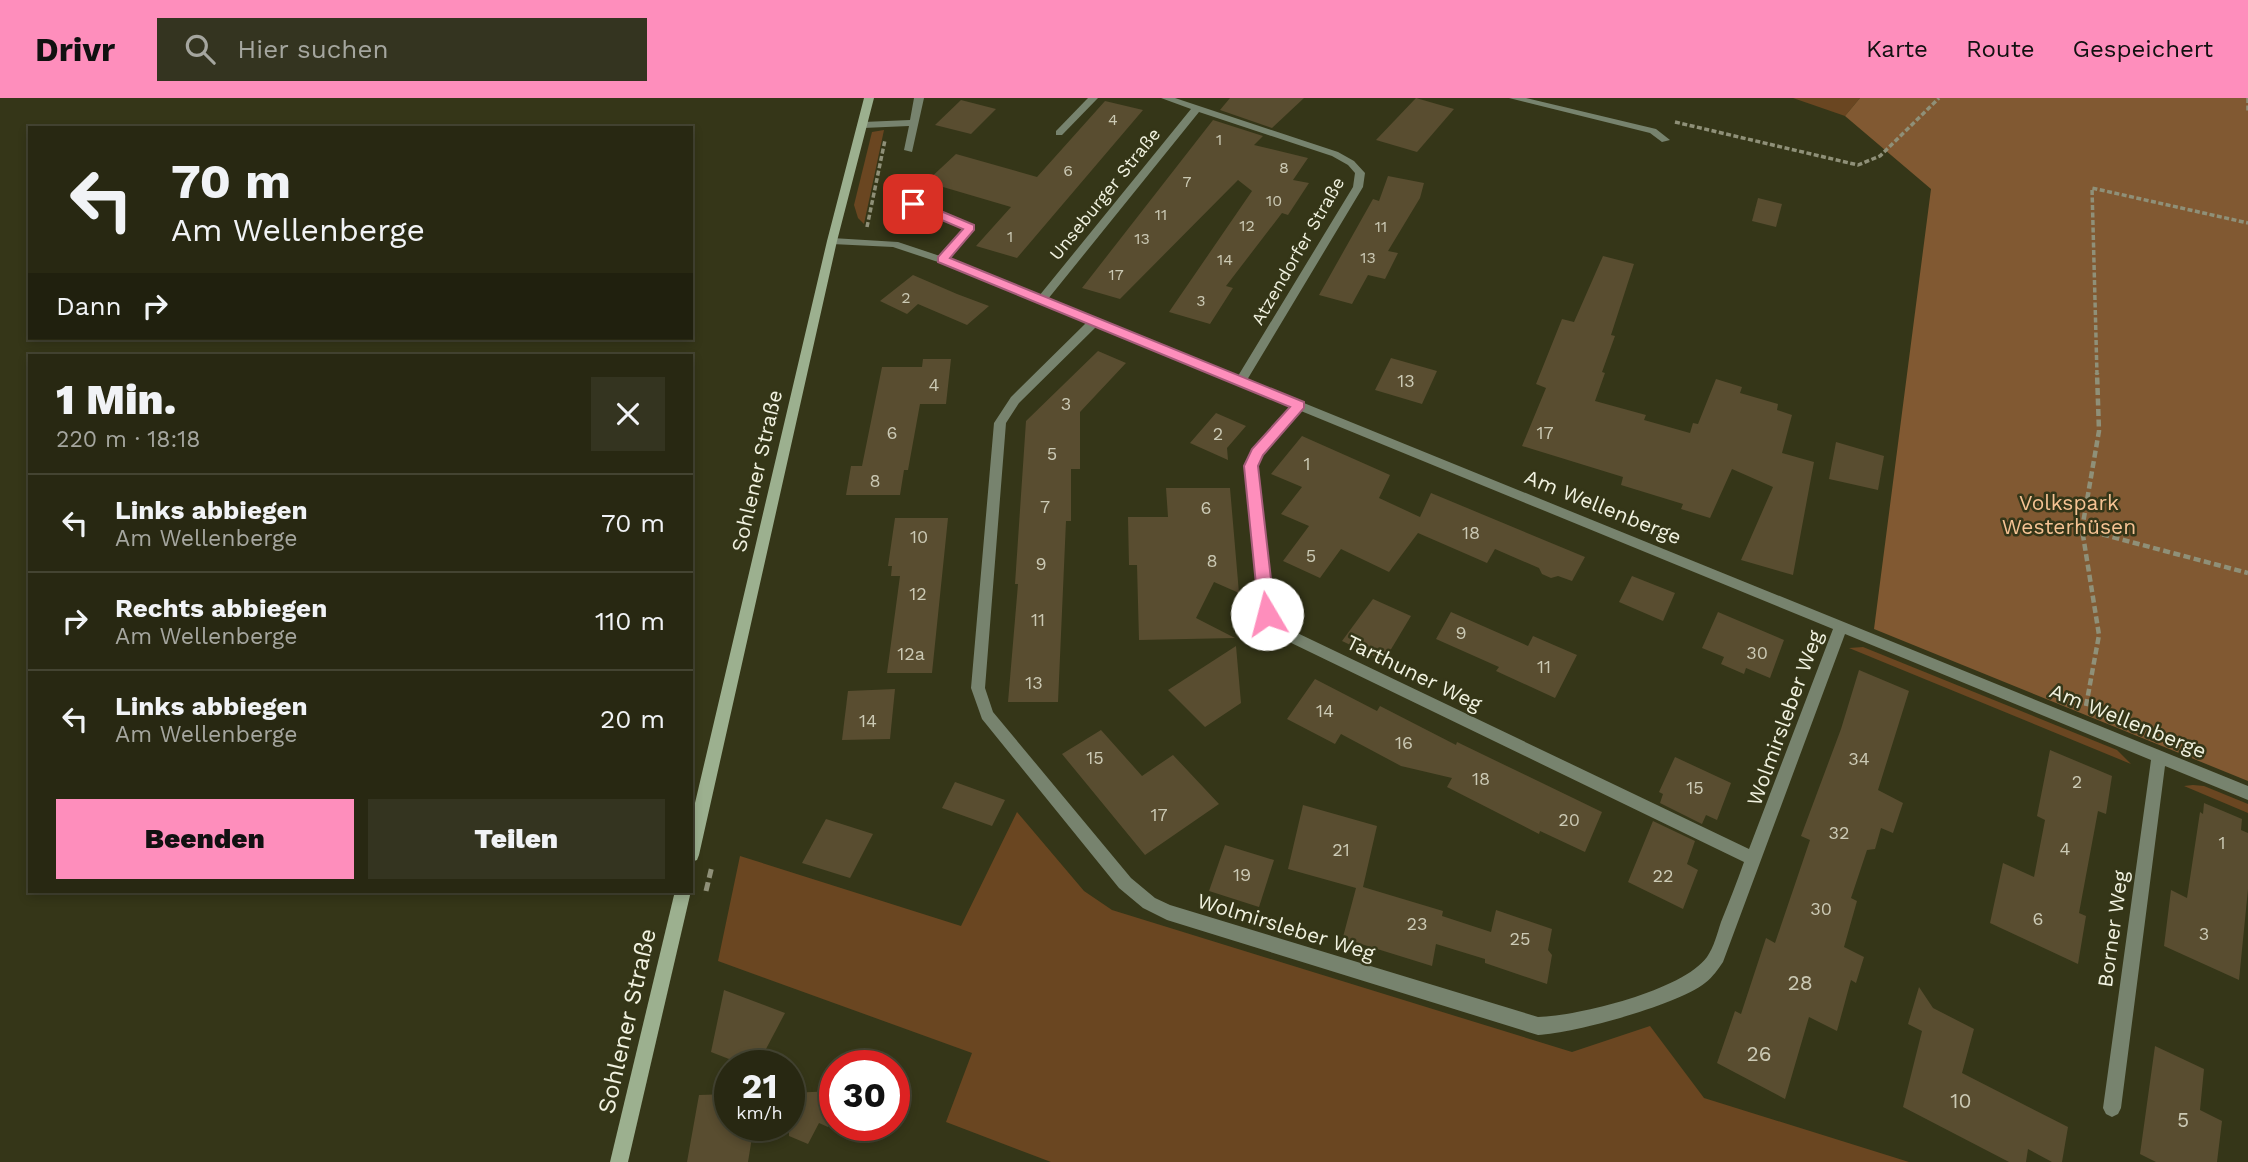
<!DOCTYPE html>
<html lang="de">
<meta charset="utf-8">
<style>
:root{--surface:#282812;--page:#343420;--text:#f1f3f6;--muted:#a5a69f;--line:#444432;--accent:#fe8ebc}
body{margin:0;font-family:"Work Sans",sans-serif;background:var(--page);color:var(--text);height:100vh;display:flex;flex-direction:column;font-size:26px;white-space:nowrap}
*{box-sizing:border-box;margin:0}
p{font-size:23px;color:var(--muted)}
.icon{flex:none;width:38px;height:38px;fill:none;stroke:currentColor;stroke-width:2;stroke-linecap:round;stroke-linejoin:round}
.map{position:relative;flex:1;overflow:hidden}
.panel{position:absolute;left:28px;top:256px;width:665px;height:539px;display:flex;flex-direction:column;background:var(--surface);border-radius:0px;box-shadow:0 4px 10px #0003,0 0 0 2px var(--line)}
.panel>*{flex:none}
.banner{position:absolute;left:28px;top:28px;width:665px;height:214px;border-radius:0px;box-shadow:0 4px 10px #0003,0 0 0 2px var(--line);background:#282812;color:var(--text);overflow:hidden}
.speed{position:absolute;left:714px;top:952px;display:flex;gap:14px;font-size:35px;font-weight:700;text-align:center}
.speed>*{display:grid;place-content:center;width:91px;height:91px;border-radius:50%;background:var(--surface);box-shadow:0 4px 10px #0003,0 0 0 2px var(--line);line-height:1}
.speed small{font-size:18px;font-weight:400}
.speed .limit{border:10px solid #d22;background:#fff;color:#111}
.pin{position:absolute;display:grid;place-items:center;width:60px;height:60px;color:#fff;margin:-30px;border-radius:14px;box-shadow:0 4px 10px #0006}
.me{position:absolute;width:77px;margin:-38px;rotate:352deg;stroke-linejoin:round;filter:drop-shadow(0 0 5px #0008)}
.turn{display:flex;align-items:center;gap:24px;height:147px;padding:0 28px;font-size:32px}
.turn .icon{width:91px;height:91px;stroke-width:2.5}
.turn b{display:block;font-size:49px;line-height:60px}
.then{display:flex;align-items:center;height:66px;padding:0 28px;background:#0003;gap:14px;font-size:26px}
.round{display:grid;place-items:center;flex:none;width:74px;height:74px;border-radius:0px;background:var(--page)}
.head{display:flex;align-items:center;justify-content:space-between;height:119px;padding:0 28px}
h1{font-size:42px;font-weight:800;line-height:52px}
.primary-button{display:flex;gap:14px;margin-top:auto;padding:14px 28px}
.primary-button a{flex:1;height:80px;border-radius:0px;background:var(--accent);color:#111;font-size:28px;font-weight:800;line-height:80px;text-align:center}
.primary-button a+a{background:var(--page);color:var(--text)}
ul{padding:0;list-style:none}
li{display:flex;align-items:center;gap:21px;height:98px;padding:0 28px;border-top:2px solid var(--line)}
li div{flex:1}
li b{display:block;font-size:26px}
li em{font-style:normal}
header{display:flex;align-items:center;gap:42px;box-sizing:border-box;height:98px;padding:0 35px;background:var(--accent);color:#111}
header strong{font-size:33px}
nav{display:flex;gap:38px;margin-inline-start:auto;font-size:24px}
.search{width:490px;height:63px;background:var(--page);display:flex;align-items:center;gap:18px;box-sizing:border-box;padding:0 24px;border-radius:0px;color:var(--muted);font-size:26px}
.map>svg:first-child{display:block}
.green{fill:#6a4621}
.forest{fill:#815932}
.building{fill:#594d30}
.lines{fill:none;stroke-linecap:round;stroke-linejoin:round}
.path-far2{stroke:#8f9078;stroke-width:3.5;stroke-dasharray:5 2.5;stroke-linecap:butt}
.path-far1{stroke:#8f9078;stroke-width:4.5;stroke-dasharray:7 3.5;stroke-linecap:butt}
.path{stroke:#8f9078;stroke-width:5;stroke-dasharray:9 4.5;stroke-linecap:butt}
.lane{fill:#77836e;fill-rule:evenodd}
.street{fill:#77836e;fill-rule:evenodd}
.secondary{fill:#9cb08f;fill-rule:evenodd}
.route{fill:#fe8ebc;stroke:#a55c7a;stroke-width:2}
.labels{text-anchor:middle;stroke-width:5;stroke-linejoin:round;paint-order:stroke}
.far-number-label{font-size:16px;fill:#cbc9b4}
.far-street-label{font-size:18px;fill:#f1f2e0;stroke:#353618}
.number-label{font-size:18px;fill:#cbc9b4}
.street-label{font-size:21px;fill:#f1f2e0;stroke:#353618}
.park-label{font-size:21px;fill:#f6c394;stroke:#353618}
.near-number-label{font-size:21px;fill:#cbc9b4}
.near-street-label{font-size:24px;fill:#f1f2e0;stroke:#353618}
</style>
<header>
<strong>Drivr</strong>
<div class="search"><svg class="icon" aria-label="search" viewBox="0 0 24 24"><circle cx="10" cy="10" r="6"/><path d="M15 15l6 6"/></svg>Hier suchen</div>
<nav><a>Karte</a><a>Route</a><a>Gespeichert</a></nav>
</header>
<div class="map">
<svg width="2248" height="1064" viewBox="0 0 2248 1064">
<rect width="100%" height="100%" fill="#353618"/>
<g class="green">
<path d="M1793,0H1860L1845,18Z"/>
<path d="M884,32L864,126L858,120L854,107L872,34Z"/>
<path d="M1863,549L2117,652L2131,666L1849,550Z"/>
<path d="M2193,687L2204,688L2248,706V715L2184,688Z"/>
<path d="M1017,714L1084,793L1112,812L1572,954L1650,928L1704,1000L1909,1064H1051L946,1024L972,955L718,863L740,758L961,828Z"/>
</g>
<path class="forest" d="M1860,0H2248V683L1874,531L1931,91L1845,18Z"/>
<g class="building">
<path d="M1230,0H1304L1272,30L1220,12Z"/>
<path d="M1416,0L1454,11L1417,54L1376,42Z"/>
<path d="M961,2L996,11L971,36L935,27Z"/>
<path d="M1105,3L1143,12L1017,160L976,148L1011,109L926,84L956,56L1037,79Z"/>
<path d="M1213,22L1263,38L1254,47L1308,60L1293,82L1309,85L1288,117L1282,115L1226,188L1233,190L1210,226L1169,214L1252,93L1238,82L1120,201L1082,190Z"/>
<path d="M1388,78L1424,85L1420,100L1388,153L1398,155L1385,181L1368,177L1352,206L1319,197L1373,101L1379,103Z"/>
<path d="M1758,100L1782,106L1776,129L1752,123Z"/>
<path d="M1603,158L1634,166L1611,237L1615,238L1602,274L1605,275L1595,303L1646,317L1644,322L1690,335L1693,325L1698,326L1716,281L1742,289L1740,295L1778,306L1777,312L1792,317L1782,355L1814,364L1793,477L1741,462L1773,389L1732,371L1710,420L1681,411L1683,406L1621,387L1623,379L1522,348L1546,290L1536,286L1562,221L1574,224Z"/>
<path d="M913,177L957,196L989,208L967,227L918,206L907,216L880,203Z"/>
<path d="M1098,253L1126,265L1080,314V371H1071V423H1066L1058,604H1008L1018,486H1015L1026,323Z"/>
<path d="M1391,260L1437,273L1422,306L1375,292Z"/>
<path d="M923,261H951L946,306H920L908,372H904L900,397H846L851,368H862L882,269H922Z"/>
<path d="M1216,315L1246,328L1227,350L1228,362L1190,345Z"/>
<path d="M1302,338L1390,377L1379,400L1420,419L1431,395L1585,459L1572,483L1558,478L1551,480L1542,476L1539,470L1495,451L1487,465L1418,435L1389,474L1341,451L1320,480L1283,463L1309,428L1281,416L1302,389L1271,376Z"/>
<path d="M1836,344L1884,358L1878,392L1829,381Z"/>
<path d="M1166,390H1230L1239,495L1214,484L1196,520L1235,540L1139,542L1137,467H1129L1128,419H1168Z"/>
<path d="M895,420H948L932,575H887L900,478H891L892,468H888Z"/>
<path d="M1632,478L1675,495L1663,523L1619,504Z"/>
<path d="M1373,501L1411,518L1384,563L1342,543Z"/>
<path d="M1451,514L1528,548L1533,538L1577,557L1555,600L1496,573L1499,569L1436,541Z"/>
<path d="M1718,514L1784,542L1770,580L1746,570L1744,576L1721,566L1724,559L1702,550Z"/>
<path d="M1236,548L1241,605L1205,629L1168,592Z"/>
<path d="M1859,572L1909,593L1878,692L1903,705L1893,735L1881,730L1875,751L1867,752L1851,800L1857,803L1844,849L1864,859L1856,885L1851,882L1837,933L1809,919L1785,1001L1717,965L1735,913L1741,916L1766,840L1775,845L1810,742L1801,738L1841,631Z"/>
<path d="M1315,581L1377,613L1380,608L1456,647L1457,644L1602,714L1585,754L1540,733L1539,736L1447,689L1452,680L1401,668L1341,636L1335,646L1287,621Z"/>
<path d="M895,591L890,641L842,642L848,593Z"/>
<path d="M1101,632L1142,678L1173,657L1219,706L1145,757L1062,656Z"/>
<path d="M2050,652L2112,678L2106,716L2098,713L2079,815L2086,818L2078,866L1990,825L2003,765L2034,779L2045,722L2037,718Z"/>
<path d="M1675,659L1731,685L1717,722L1706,717L1702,726L1660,705L1663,696L1659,694Z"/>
<path d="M955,684L1005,702L992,728L942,710Z"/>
<path d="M2204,705L2242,721L2241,732L2248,735V791L2239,882L2164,848L2171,792L2187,800L2200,714L2203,716Z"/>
<path d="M1303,707L1377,728L1363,789L1443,813L1442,818L1491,834L1496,812L1552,831L1548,852L1552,857L1547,886L1485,865V861L1436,846L1432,868L1345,841L1343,839L1356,790L1288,771Z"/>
<path d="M826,721L873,736L850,780L802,765Z"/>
<path d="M1653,723L1695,743L1687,766L1698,772L1683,811L1628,784Z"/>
<path d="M1225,747L1274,762L1259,809L1209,793Z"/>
<path d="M1919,889L1933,910L1974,931L1962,975L2068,1029L2062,1064H2052L2028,1051L2026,1064H2009L1903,1009L1922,933L1908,926Z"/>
<path d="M724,892L785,915L757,968H747L711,954Z"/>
<path d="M2155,948L2204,971L2200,1012L2222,1023L2217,1064H2156L2140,1056Z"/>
<path d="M835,993V1016L828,1029L819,1025L808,1046L789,1038V995Z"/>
<path d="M730,996V1027H754L748,1064H687L699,997Z"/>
</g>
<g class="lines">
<g class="path-far2">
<path d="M2248,0V13"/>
<path d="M1675,24L1858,67L1880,58L1939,0"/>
<path d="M867,129L885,42"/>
<path d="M2097,277L2092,90L2248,125"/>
</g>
<g class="path-far1">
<path d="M2082,431L2248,475"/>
<path d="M2086,608L2099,537L2082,431L2099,333L2097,275"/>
</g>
<path class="path" d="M706,793L712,768"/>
<g class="lane">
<path d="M914,0H924L912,54L904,52L909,28L863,30L858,27L863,24L910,22Z"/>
<path d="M1088,0H1098L1062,37H1056V33Z"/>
<path d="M913,103L975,130L946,164H938L937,162L963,131L909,108V104Z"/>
</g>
<g class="street">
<path d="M1161,0H1175L1338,54L1354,63L1365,75L1363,89L1247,282L2248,688V702L2165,668L2121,1010L2118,1016L2112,1019L2106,1016L2103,1010L2151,662L1845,536L1723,864C1718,871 1713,879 1705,885C1677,907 1575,935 1538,937L1167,822L1143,810L1119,790L982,621L971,590L994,325L1011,299L1086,225L938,164L893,149L832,146L827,143L832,140L898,144L946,160L1039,198L1191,11ZM1199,14L1332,58L1348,67L1355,75L1353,89L1238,278L1048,201ZM1096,229L1291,309L1253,352L1245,370L1258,508L1265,527L1281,540L1744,764C1737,784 1729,804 1721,824C1717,836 1714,849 1707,859C1683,892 1579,918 1538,919L1170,807L1155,800L1131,780L993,614L985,590L1006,325L1019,305ZM1301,313L1833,531L1749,751L1291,532L1276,520L1272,508L1257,370L1263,357Z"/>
<path d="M1509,0H1526L1656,31L1670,42L1662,44L1650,35Z"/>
</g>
<g class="secondary">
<path d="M864,0H874L837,143L699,757L697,762L691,764V722L827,143Z"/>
<path d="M675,793H691L628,1064H610Z"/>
</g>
</g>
<path class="route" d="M909,103H917L974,127V132L950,160L1304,304V310L1263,357L1258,368L1275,516L1272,520H1261L1259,516L1244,368L1252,351L1290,309L938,164V159L963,131L909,108Z"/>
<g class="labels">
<g class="far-number-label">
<text x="1113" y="27">4</text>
<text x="1219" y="47">1</text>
<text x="1284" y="75">8</text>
<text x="1068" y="78">6</text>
<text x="1187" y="89">7</text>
<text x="1274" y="108">10</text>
<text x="1161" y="122">11</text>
<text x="1247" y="133">12</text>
<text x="1381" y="134">11</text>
<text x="1010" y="144">1</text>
<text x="1142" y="146">13</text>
<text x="1368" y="165">13</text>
<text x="1225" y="167">14</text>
<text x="1116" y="182">17</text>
<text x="906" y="205">2</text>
<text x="1201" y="208">3</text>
</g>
<g class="far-street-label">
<text transform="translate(1105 96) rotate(-51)" y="6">Unseburger Straße</text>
<text transform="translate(1298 153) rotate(-60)" y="6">Atzendorfer Straße</text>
</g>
<g class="number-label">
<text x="1406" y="289">13</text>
<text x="934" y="293">4</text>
<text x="1066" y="312">3</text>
<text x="892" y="341">6</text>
<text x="1545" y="341">17</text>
<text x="1218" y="342">2</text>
<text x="1052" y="362">5</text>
<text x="1307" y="372">1</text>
<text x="875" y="389">8</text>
<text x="1045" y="415">7</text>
<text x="1206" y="416">6</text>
<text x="1471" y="441">18</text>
<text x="919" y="445">10</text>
<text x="1311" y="464">5</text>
<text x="1212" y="469">8</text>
<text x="1041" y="472">9</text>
<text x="918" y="502">12</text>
<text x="1038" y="528">11</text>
<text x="1461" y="541">9</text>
<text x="1757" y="561">30</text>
<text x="911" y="562">12a</text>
<text x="1544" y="575">11</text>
<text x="1034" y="591">13</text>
<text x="1325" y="619">14</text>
<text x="868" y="629">14</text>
<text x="1404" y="651">16</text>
<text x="1095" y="666">15</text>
<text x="1859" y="667">34</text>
<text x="1481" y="687">18</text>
<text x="2077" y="690">2</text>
<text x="1695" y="696">15</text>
<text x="1159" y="723">17</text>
<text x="1569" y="728">20</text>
<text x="1839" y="741">32</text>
<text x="2222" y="751">1</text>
<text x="2065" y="757">4</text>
<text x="1341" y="758">21</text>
<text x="1242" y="783">19</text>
<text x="1663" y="784">22</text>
<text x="1821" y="817">30</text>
<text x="2038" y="827">6</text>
<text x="1417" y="832">23</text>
<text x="2204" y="842">3</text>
<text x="1520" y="847">25</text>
</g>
<g class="street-label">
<text transform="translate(757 373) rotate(-77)" y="7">Sohlener Straße</text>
<text transform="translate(1603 409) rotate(22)" y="7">Am Wellenberge</text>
<text transform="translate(1414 575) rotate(26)" y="7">Tarthuner Weg</text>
<text transform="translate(1785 620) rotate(-70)" y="7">Wolmirsleber Weg</text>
<text transform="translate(2128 623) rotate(22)" y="7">Am Wellenberge</text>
<text transform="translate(1286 829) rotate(17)" y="7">Wolmirsleber Weg</text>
<text transform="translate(2113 831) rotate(-82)" y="7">Borner Weg</text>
</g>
<g class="park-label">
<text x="2069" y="412">Volkspark<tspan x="2069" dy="24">Westerhüsen</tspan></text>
</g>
<g class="near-number-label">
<text x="1800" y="892">28</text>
<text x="1759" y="963">26</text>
<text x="1961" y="1010">10</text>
<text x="2183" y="1029">5</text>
</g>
<g class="near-street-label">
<text transform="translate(627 923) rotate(-77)" y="8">Sohlener Straße</text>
</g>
</g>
</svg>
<div class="speed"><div>21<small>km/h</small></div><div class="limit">30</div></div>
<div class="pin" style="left:913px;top:106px;background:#d93025"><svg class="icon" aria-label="arrive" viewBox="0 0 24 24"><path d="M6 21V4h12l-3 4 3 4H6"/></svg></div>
<svg class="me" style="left:1267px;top:516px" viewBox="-20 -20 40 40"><circle r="19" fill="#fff"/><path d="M0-13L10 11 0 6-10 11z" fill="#fe8ebc"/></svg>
<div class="banner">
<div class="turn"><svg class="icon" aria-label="left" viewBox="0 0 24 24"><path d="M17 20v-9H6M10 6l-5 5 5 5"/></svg><div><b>70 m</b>Am Wellenberge</div></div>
<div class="then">Dann<svg class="icon" aria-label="right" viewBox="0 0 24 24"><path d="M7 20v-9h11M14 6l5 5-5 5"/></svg></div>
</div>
<section class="panel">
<div class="head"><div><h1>1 Min.</h1><p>220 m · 18:18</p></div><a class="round"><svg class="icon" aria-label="close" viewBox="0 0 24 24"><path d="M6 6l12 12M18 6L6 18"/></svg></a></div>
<ul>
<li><svg class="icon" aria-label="left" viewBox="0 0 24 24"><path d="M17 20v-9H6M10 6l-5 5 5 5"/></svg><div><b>Links abbiegen</b><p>Am Wellenberge</p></div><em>70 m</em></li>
<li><svg class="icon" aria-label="right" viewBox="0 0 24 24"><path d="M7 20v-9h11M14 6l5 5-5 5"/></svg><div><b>Rechts abbiegen</b><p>Am Wellenberge</p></div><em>110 m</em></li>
<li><svg class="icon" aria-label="left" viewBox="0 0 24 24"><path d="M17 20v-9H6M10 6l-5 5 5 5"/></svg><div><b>Links abbiegen</b><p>Am Wellenberge</p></div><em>20 m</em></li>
</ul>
<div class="primary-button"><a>Beenden</a><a>Teilen</a></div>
</section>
</div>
